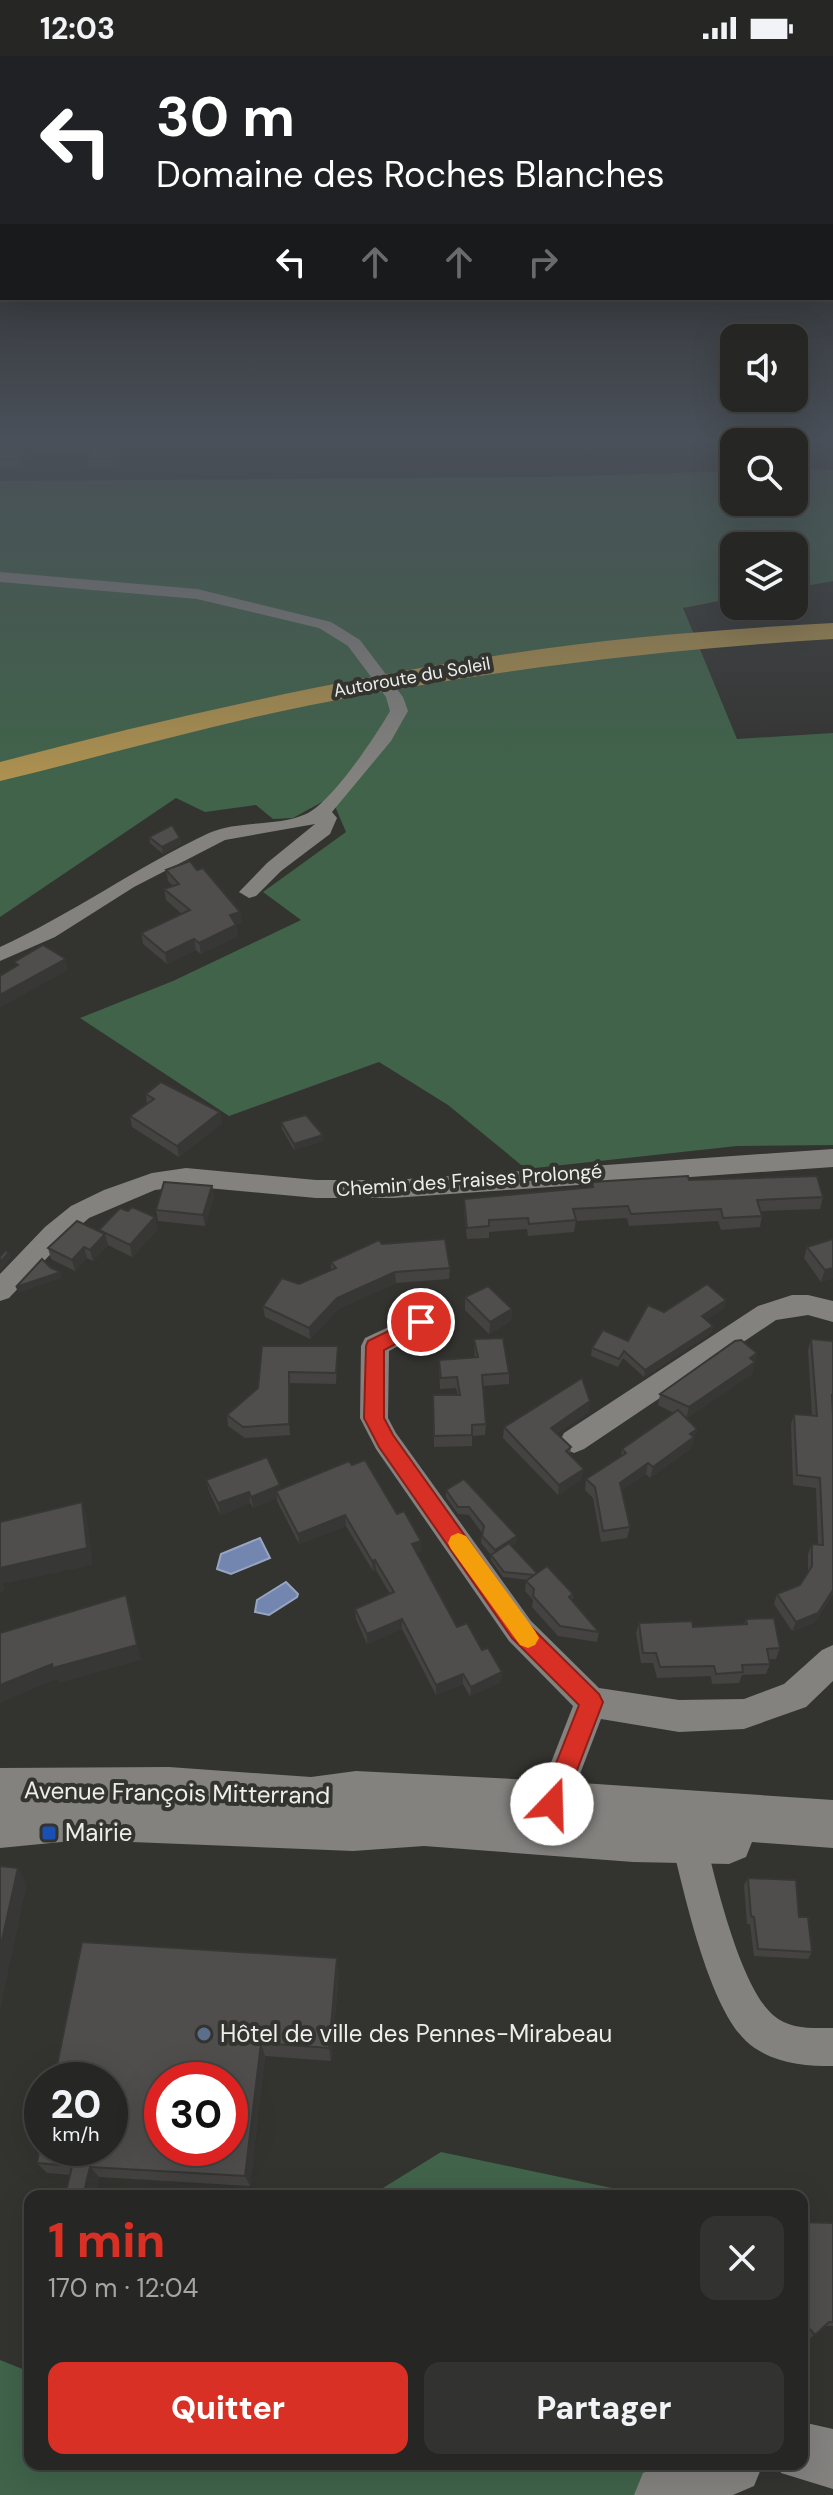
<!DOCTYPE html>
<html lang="fr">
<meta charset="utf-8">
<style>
:root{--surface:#262624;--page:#323231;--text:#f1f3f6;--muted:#a4a5a6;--line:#424341;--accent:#d93025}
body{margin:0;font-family:"DM Sans",sans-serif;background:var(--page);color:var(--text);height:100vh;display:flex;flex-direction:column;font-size:30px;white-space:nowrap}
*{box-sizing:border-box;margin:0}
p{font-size:26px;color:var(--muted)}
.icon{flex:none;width:44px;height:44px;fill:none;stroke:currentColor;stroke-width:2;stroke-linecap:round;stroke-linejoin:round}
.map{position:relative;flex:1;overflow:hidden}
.side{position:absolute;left:24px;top:2134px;width:784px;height:280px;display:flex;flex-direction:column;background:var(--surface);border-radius:16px;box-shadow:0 8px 32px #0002,0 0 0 2px var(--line)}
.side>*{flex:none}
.top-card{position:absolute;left:0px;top:0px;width:834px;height:244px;box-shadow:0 8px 32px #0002,0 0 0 2px var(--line);background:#202124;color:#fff;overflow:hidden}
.fabs{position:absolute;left:720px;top:268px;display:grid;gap:16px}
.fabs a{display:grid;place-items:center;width:88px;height:88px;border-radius:16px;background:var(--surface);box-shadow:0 8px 32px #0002,0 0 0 2px var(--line);font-size:40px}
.speed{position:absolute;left:24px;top:2006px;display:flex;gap:16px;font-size:40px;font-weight:700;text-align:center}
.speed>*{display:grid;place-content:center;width:104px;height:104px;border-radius:50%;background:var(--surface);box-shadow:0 8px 32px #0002,0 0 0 2px var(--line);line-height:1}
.speed small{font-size:20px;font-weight:400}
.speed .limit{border:12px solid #d22;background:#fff;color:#111}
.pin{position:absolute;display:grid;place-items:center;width:68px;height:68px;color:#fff;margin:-34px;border:4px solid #fff;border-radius:50%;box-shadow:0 2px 8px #0007}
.me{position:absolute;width:88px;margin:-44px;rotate:21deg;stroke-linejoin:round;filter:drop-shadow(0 0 6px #0008)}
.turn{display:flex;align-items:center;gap:28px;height:168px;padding:0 24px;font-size:36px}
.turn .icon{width:104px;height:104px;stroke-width:2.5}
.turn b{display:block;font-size:56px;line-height:68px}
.lanes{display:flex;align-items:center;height:76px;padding:0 24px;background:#0003;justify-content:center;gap:40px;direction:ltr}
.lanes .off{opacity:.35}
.round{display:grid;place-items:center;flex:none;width:84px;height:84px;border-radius:16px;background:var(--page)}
.summary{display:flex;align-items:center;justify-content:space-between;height:136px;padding:0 24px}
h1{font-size:48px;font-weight:800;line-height:60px;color:var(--accent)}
.primary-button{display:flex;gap:16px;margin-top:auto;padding:16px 24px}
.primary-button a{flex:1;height:92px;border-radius:16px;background:var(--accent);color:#fff;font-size:32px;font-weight:800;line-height:92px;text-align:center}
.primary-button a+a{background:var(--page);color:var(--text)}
.status{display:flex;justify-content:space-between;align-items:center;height:56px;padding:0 40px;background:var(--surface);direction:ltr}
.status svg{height:22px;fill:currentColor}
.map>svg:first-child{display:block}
.green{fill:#40634a}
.water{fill:#7286af;stroke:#97a5c1;stroke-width:2}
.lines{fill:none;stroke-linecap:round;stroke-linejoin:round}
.street{fill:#83827f;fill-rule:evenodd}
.secondary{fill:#83827f;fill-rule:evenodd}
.highway{fill:#ad914f;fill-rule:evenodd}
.wall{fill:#444341}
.shaded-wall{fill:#373735}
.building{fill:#4f4e4c;stroke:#373735;stroke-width:2;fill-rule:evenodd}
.route{fill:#d93025;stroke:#8d1f18;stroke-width:2}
.slow{fill:#f59e0b}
.transit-dot{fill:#1a4fb4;stroke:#333330;stroke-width:3}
.service-dot{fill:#5c6f8a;stroke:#333330;stroke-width:3}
.labels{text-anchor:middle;stroke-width:8;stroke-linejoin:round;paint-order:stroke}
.far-street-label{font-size:18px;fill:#ededeb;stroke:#333330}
.street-label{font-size:20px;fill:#ededeb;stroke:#333330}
.near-street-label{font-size:24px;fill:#ededeb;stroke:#333330}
.near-poi-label{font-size:24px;fill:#ededeb;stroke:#333330;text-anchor:start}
</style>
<div class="status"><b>12:03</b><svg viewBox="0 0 49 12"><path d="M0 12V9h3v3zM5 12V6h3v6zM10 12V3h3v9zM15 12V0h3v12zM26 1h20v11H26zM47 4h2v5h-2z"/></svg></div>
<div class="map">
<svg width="833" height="2439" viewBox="0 0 833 2439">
<rect width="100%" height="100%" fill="#333330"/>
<g class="green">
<path d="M794,413L833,414V525L794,532V490H734V542L683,552L737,683L833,677V1089L737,1090L526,1113L448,1049L379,1006L229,1060L80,962L173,925L301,864L263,836L346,776L331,741L293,762L273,763L256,749L205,756L176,742L0,861V425L548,421L734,415V446H794Z"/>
<path d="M441,2096L626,2135L629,2140H370Z"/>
<path d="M0,2304L30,2316V2408H710L706,2439H0Z"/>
</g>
<g class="water">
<path d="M260,1482L270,1502L231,1518L217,1513L221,1498Z"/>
<path d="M286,1526L298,1538L297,1541L269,1559L255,1556L257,1544Z"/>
</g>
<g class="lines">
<g class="street">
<path d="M0,516L197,533L331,566L360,584L403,641L408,655L391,685L332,756L337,762L330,778L281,815L256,840L249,842L239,836L267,807L315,768L225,784L134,831L55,881L0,905V891C72,858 137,811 209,777C238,764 278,771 306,758C331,747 376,680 390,655L386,641L348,590L319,572L197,543L0,526Z"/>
<path d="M833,1093V1111L393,1142H316L186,1130L155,1134L89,1162L63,1185L9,1242L0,1245V1218L45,1171L71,1150L104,1134L152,1117L186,1112L316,1124H393Z"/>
<path d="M792,1239H808L833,1245V1266L808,1259L776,1264L584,1393L574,1397L564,1393L560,1385L564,1377L758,1250Z"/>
<path d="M421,1256L430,1259L434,1266L430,1273L389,1295L388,1362L396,1377L531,1565L599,1632L679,1644L744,1643L784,1628L822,1594L833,1589V1625L806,1651L744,1673L679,1676L601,1663L564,1760L552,1765L540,1760L535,1748L573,1650L509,1585L376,1393L360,1362L361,1290L365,1282Z"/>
<path d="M686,1756L698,1761L703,1773C714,1819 739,1929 773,1959C790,1974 812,1972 833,1972V2010C803,2010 770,2007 746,1985C708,1949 684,1836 671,1784L669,1773L674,1761Z"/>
</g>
<g class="secondary">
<path d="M169,1711L311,1721L356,1715L552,1725L833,1744V1792L752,1786L746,1801L729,1808L633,1806L424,1790L353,1795L82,1784L0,1792V1712Z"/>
<path d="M802,2366L833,2373V2433L781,2417L777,2408H802Z"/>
<path d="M663,2408H763L754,2430L733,2439H634L643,2417Z"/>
</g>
<path class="highway" d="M833,567V583C657,594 484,615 311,649C206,670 104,700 0,725V706C170,661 340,623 514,597C620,581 726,573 833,567Z"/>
</g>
<g class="wall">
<path d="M0,383H189L180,392L125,391L118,412H88L86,402L89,395H32L22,413H0Z"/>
<path d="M528,383H595L594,394L544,392Z"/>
<path d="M149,781L180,782L181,788L163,798L150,787Z"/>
<path d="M166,814H197L240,856L241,867L236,868L238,880L201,898L196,894L167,908L143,888L141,877L182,858L166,844L164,833L173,830L168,825Z"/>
<path d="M146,1038L220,1056L222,1067L179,1101L132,1071L130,1060L147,1048Z"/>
<path d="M281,1066L323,1079V1085L294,1094L282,1073Z"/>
<path d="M689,1124L823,1141L820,1153L761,1155L762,1160L760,1171L721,1174L718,1165L629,1170L627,1162L576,1165L574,1176L528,1180L527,1173L489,1176V1182L467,1183L464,1155V1143L591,1131L592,1126Z"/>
<path d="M212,1130L214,1141L205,1170L158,1165L156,1154Z"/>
<path d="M158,1173L132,1201L108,1189L93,1205L87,1202L75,1215L51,1203L48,1192L100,1175L99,1174Z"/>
<path d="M833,1183V1222L821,1226L804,1202L807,1191Z"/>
<path d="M382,1188L450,1212L449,1223L396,1227L338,1253L310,1283L265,1261L263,1250L299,1228L331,1214V1206Z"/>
<path d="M465,1241L512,1253L511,1265L489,1278L465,1254Z"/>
<path d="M724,1252L706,1264L713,1270L711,1277L644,1321L623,1302L618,1311L591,1300L592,1292L628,1285L664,1256Z"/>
<path d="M474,1283L509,1317V1328L483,1330L486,1368L485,1379L472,1380V1390L434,1391L433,1339H458L456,1332L440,1333L439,1304L475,1302Z"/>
<path d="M811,1283L833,1285V1538L814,1567L792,1575L774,1548L777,1538L800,1529L808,1517V1498L812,1488L818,1489L816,1432L793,1429L791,1368L794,1358L812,1359L808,1294Z"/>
<path d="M338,1290V1301L336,1328L290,1327V1379L245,1382L228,1370L227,1359L258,1332Z"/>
<path d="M757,1297L752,1318L687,1362L697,1373L691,1392L650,1422L646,1418L621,1435L630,1471L627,1482L601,1486L593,1442L585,1434L586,1423L621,1401L622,1393L674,1357L658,1349L660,1338Z"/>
<path d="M589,1356L557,1377L571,1391L570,1399L582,1423L558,1439L503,1382L504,1371Z"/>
<path d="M352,1409L421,1485V1495L416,1497L457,1571L482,1594L502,1616L501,1626L470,1640L463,1628L436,1639L402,1573L367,1588L356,1563L355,1553L390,1538L376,1514L373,1515L346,1470L299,1488L277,1445V1442L253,1452L250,1447L220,1459L209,1435L206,1424L280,1429V1433Z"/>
<path d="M446,1434L517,1480L516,1487L512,1490L537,1517L573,1538L572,1545L599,1576L597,1586L558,1580L532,1551L533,1544L525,1535L526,1525L528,1524L503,1521L491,1504V1499L481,1487L482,1477L469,1459L458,1458L446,1441Z"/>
<path d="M746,1563L780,1592L776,1603H769L770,1608L766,1618L742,1619L739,1627L712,1628L711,1620L657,1622L653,1607H641L636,1577L639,1567L693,1571L744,1568Z"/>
<path d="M748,1822L799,1861L812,1896L808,1903L754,1900L750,1868H747L744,1829Z"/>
<path d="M339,1917L331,2005L265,2000L250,2130L99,2121L94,2140H65L70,2119L47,2117L37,2107Z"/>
<path d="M802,2166L833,2167V2270H825L809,2283L802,2273Z"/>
</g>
<g class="shaded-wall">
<path d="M124,383L125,391L118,412L117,402Z"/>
<path d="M178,383H189L180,392Z"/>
<path d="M30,385L32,395L22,413L20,403Z"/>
<path d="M180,782L181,788L163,798L162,791Z"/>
<path d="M240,856L241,867L232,870L230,859Z"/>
<path d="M236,869L238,880L201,898L199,887Z"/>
<path d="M194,883L196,894L167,908L165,897Z"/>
<path d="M66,903L68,914L0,952V939Z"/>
<path d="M220,1056L222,1067L179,1101L177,1090Z"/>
<path d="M323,1079V1085L294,1094V1088Z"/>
<path d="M212,1130L214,1141L205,1170L203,1159Z"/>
<path d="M155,1161L158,1173L132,1201L130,1189Z"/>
<path d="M105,1178L108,1189L93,1205L90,1194Z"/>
<path d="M84,1191L87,1202L75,1215L72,1204Z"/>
<path d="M9,1196L11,1202L0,1215V1206Z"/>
<path d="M833,1212V1222L821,1226L825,1214Z"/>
<path d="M61,1216L62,1222L18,1237L16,1231Z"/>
<path d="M395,1216L396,1227L338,1253L310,1283L309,1272L337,1242Z"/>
<path d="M726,1244L724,1252L700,1268L702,1260Z"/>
<path d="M512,1253L511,1265L489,1278L490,1266Z"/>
<path d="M713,1270L711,1277L644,1321L645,1314Z"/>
<path d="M338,1290V1301L336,1328V1317Z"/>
<path d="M757,1297L752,1318L686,1363L689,1351Z"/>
<path d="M289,1316L290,1327V1379L289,1368Z"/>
<path d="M590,1345L589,1356L550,1382L551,1372Z"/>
<path d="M697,1373L691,1392L650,1422L653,1411Z"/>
<path d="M648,1407L646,1418L617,1438L620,1427Z"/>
<path d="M584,1413L582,1423L558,1439L559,1429Z"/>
<path d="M280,1429L281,1441L276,1435L277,1442L253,1452L251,1441Z"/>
<path d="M249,1436L250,1447L220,1459L218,1447Z"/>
<path d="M82,1446L87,1462L93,1509L3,1528L5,1534L0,1537V1512Z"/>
<path d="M345,1459L346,1470L299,1488L298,1478Z"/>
<path d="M517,1480L516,1487L495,1502V1494Z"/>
<path d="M421,1485V1495L412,1499V1488Z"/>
<path d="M375,1504L376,1514L373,1515L372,1505Z"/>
<path d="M833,1534V1538L814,1567L792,1575L796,1566Z"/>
<path d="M126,1539L131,1555L141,1604L59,1627L57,1623L0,1647V1629Z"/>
<path d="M402,1563V1573L367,1588V1578Z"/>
<path d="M502,1616L501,1626L470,1640L471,1631Z"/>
<path d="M463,1618V1628L436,1639V1629Z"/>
<path d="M18,1812L27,1828L0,1955V1893Z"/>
<path d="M337,1902L339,1917L331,2005L329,1992Z"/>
<path d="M261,1987L265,2000L250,2130L245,2120Z"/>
<path d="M90,2111L99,2121L94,2140H83Z"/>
</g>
<g class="building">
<path d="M0,383H124L117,402H86L93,385H30L20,403H0Z"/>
<path d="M556,383H595V384Z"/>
<path d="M172,769L180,782L162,791L149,781Z"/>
<path d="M190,805L197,814L203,812L240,856L230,859L236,869L199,887L194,883L165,897L141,877L190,854L164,833L179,828L166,814Z"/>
<path d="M43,889L66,903L0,939V920L18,909L14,906Z"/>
<path d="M161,1026L220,1056L177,1090L130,1060L154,1043L146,1038Z"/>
<path d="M306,1059L323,1079L294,1088L281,1066Z"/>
<path d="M688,1120L689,1124L817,1120L823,1141L757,1144L762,1160L723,1162L721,1153L631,1158L628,1150L573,1153L576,1164L529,1168L528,1162L489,1164V1170L467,1172L464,1143L593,1131L592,1126Z"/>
<path d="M164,1126L212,1130L203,1159L156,1154Z"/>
<path d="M132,1151L155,1161L130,1189L99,1174L120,1152L128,1155Z"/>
<path d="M77,1165L105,1178L90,1194L84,1191L72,1204L48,1192Z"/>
<path d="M445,1183L450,1212L395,1216L337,1242L309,1272L263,1250L282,1222L299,1228L336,1212L331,1206L379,1184L382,1188Z"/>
<path d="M833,1183V1212L825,1214L807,1191Z"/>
<path d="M5,1195L9,1196L0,1206V1201Z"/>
<path d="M42,1203L51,1212L61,1216L16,1231Z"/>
<path d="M707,1228L726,1244L702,1260L713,1270L645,1314L624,1295L619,1303L592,1292L603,1274L628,1285L648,1249L664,1256Z"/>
<path d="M488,1230L512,1253L490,1266L465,1241Z"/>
<path d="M503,1282L509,1317L482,1319L486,1368L472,1369V1379L434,1380L433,1339H460L457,1321L441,1322L439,1304L478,1301L474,1283Z"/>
<path d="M811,1283L833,1285V1339H832L833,1360V1534L818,1557L796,1566L777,1538L800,1529L812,1510V1488L823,1489L820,1422L797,1419L794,1358L817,1360Z"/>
<path d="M741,1284L757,1297L750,1302L755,1306L689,1351L660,1338L735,1285Z"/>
<path d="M262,1290H338L336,1317L289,1316V1368L243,1371L227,1359L258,1332Z"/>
<path d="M582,1322L590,1345L551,1372L571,1391L566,1395L584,1413L559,1429L504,1371Z"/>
<path d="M678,1354L697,1373L690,1378L694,1381L653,1411L648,1407L620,1427L630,1471L603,1475L595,1431L586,1423L626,1397L622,1393Z"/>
<path d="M267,1401L280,1429L251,1441L249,1436L218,1447L206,1424Z"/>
<path d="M365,1404L397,1458L404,1455L421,1485L412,1488L457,1571L467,1567L482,1594L488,1592L502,1616L471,1631L463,1618L436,1629L402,1563L367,1578L355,1553L394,1536L375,1504L372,1505L345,1459L298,1478L276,1435L349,1405L352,1409Z"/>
<path d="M464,1423L517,1480L495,1494L482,1480L484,1470L469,1451H458L446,1434Z"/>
<path d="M82,1446L87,1492L0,1512V1466Z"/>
<path d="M509,1487L537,1517L535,1519L504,1516L491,1499Z"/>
<path d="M547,1510L573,1538L569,1541L599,1576L560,1570L533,1540L534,1533L526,1525Z"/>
<path d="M126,1539L137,1589L53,1612L52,1608L0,1629V1577Z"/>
<path d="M774,1562L780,1592L767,1593L770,1608L742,1609L743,1616L716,1618L714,1610L660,1611L656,1597H643L639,1567L692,1565L693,1571L747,1568L746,1563Z"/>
<path d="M0,1810L18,1812L0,1893Z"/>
<path d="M748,1822L796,1824L799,1861H808L812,1896L758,1893L754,1861L751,1860Z"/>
<path d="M82,1886L337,1902L329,1992L261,1987L245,2120L90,2111L83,2140H65L72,2110L37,2107L42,2080V2092H110V2024H54ZM162,2024H230V2092H162Z"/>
<path d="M802,2166L833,2167V2266H829L815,2279L802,2264Z"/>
</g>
<linearGradient id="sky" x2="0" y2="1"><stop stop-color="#1c1c1a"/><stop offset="0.53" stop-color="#4a5059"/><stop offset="1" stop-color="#4a5059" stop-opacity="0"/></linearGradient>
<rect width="833" height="724" fill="url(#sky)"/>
<path class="route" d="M421,1259L428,1261L431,1266L428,1271L384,1294V1362L393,1379L528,1568L599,1638L603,1646L561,1756L552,1759L544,1756L540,1748L579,1649L512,1582L379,1391L364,1362L366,1290L368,1285Z"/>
<path class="slow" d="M458,1477L466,1480L535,1575L539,1582L535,1589L528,1592L520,1589L451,1493L448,1487L451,1480Z"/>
<rect class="transit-dot" x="41" y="1769" width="16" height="16" rx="4"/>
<circle class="service-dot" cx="204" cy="1978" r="8"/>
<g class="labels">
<g class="far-street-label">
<text transform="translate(412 621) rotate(-10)" y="6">Autoroute du Soleil</text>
</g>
<g class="street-label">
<text transform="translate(469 1124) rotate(-4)" y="7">Chemin des Fraises Prolongé</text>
</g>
<g class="near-street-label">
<text transform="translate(177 1737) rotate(1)" y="8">Avenue François Mitterrand</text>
</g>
<g class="near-poi-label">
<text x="65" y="1785">Mairie</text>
<text x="220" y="1986">Hôtel de ville des Pennes-Mirabeau</text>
</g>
</g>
</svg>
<div class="fabs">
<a><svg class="icon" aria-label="sound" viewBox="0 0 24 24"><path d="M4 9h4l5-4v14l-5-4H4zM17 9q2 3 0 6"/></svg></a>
<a><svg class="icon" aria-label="search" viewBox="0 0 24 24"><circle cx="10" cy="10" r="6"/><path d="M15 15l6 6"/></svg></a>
<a><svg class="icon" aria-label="layers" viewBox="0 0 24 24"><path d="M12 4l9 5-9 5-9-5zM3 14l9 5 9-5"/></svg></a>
</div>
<div class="speed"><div>20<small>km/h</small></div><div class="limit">30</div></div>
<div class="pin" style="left:421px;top:1266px;background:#d93025"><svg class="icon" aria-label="arrive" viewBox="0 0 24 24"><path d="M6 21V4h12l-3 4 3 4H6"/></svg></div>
<svg class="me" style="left:552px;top:1748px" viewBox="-20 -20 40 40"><circle r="19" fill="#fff"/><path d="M0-13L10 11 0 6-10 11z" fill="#d93025"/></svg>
<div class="top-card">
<div class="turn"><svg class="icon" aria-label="left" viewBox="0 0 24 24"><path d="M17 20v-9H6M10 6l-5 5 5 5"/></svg><div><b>30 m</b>Domaine des Roches Blanches</div></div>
<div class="lanes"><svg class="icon" aria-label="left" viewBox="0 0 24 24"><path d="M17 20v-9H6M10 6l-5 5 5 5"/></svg><svg class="icon off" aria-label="ahead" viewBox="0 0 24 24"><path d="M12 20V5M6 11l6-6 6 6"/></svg><svg class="icon off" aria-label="ahead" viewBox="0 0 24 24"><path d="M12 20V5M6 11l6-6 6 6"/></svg><svg class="icon off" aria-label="right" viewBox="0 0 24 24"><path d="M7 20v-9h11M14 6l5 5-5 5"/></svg></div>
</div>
<section class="side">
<div class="summary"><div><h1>1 min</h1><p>170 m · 12:04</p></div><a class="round"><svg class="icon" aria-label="close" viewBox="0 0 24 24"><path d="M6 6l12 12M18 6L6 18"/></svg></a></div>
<div class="primary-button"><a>Quitter</a><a>Partager</a></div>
</section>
</div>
